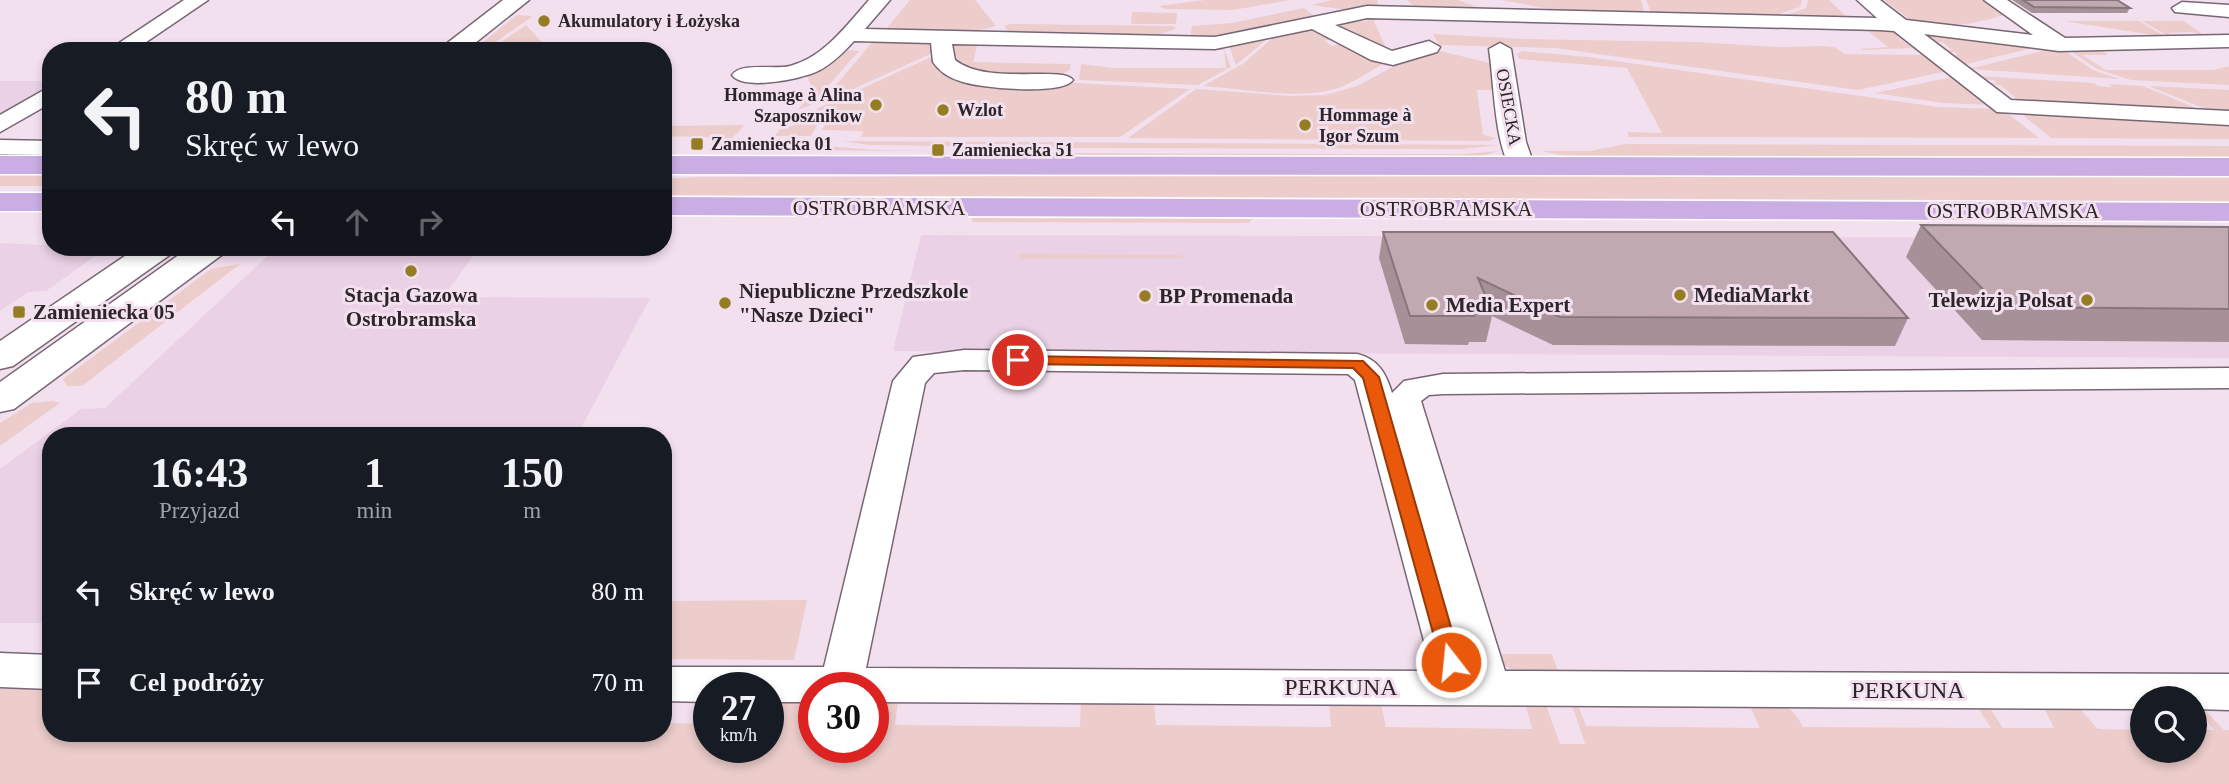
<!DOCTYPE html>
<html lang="pl">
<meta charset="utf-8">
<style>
:root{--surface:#171b24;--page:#20242c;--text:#f1f3f6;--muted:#9ea1a6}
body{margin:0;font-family:"Times New Roman",serif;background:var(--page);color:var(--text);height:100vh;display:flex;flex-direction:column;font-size:26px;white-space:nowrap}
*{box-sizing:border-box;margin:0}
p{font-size:23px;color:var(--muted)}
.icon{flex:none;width:38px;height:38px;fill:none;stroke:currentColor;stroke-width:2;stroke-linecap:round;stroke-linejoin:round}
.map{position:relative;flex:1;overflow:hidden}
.side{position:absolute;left:42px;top:427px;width:630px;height:315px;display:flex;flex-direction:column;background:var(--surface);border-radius:28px;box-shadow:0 4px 10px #0003}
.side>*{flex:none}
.hud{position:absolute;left:42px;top:42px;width:630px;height:214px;border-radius:28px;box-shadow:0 4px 10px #0003;background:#171b24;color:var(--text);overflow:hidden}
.tools{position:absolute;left:2130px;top:686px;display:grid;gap:14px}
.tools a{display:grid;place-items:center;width:77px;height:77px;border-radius:50%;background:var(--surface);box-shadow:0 4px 10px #0003;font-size:35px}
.speed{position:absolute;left:693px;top:672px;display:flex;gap:14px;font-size:35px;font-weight:700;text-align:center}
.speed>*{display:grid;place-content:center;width:91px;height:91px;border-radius:50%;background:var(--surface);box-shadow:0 4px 10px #0003;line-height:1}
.speed small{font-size:18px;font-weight:400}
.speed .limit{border:10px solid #d22;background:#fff;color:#111}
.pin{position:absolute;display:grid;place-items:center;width:60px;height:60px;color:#fff;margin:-30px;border:4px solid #fff;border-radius:50%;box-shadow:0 2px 7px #0007}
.me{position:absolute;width:77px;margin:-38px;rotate:344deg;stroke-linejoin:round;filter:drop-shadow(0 0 5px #0008)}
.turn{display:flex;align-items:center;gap:24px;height:147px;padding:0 28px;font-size:32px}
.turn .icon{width:91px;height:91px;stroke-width:2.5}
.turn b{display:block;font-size:49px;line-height:60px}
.lanes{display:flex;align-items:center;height:66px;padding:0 28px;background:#0003;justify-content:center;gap:35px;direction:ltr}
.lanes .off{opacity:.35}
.eta{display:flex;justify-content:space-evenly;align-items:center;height:119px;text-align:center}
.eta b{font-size:42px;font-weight:700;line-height:49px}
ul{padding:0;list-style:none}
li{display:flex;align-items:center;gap:21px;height:91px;padding:0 28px}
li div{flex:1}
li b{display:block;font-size:26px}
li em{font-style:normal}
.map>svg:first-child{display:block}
.built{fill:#ead1e5}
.green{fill:#eccdcb}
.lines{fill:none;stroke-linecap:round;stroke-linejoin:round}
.minor-casing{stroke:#776674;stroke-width:3}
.tertiary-casing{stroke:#776674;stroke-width:3}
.primary-casing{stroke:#fff;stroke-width:3}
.minor{fill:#fff;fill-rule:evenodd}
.tertiary{fill:#fff;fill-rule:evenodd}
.primary{fill:#caade2;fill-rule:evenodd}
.wall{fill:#a59197}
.building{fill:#c0a9b0;stroke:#86767b;stroke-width:2}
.route{fill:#ea580c;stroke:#983908;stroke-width:2}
.poi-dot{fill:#957d24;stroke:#f3e0ef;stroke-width:2.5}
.labels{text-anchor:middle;stroke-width:6;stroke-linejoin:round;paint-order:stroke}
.far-poi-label{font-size:18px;font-weight:bold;fill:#2c252a;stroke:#f3e0ef;text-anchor:start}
.far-street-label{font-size:18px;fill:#2c252a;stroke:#f3e0ef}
.street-label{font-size:21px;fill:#2c252a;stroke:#f3e0ef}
.poi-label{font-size:21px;font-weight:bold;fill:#2c252a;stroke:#f3e0ef;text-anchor:start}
.near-street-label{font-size:24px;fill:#2c252a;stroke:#f3e0ef}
</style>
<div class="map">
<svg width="2229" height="784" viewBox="0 0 2229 784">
<rect width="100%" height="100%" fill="#f3e0ef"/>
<g class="built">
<path d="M0,81H51V84L0,115Z"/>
<path d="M921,235L2229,238V358L893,351Z"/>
<path d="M0,243L91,247L83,254H98L46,291L28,292L0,311Z"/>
<path d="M277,247H480L443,297L650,298L577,436H51V623H0V469L81,409L105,408Z"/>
</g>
<g class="green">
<path d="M910,0H975L996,26L955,36L882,34Z"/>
<path d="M1205,0H1291L1233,10L1165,9L1159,6Z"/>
<path d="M1332,0H1377L1379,9L1355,11L1311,5Z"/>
<path d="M1407,0H1458L1483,9L1418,10Z"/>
<path d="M1501,0H1641L1645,15L1572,13Z"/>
<path d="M1646,0H1802L1800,7L1781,13L1774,19L1652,15Z"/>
<path d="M1808,0H1829L1847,17L1784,16L1806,8Z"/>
<path d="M1884,0H1982L2007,14C1971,26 1931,31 1895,17L1908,18Z"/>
<path d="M1304,8L1316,17L1228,39L1190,40L1192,26L1232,23Z"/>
<path d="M1132,12L1177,13L1176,24H1131Z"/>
<path d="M1377,13L1374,22L1389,54L1356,42L1367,39L1348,29L1336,32L1330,24C1344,19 1357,24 1372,20L1359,16Z"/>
<path d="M517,15L533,16L483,51H472Z"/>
<path d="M2064,21H2139L2166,37Z"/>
<path d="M2142,21H2184L2208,38L2192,32L2168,33L2177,39H2173Z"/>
<path d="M1009,24L1172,26L1177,28L1148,39L1012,37L1004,26Z"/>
<path d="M526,25L549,50L488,51Z"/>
<path d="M1834,26L1890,28L1906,35L1896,36L1912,48L1863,50L1860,49L1888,47L1868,31H1840Z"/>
<path d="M1310,29L1335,38L1324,41L1332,46L1345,43L1385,63C1370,71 1356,81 1341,87C1304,101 1243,89 1203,86L1244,63L1276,35Z"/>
<path d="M1920,31L2040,46L1962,65L1945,55H1958L1955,52H1941L1952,50L1942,42H1928Z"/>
<path d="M1433,34L1526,39L1695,42L1778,47L1823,46L1834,47L1845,54L1927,55L1948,71L1858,90L1555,48L1439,45Z"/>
<path d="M1271,36L1236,65L1228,43Z"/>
<path d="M875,39L933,41L935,52L820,104Z"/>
<path d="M993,42L992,45L977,46L973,62L1071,64L1070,70L1056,77L985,76L953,59L951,43Z"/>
<path d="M1222,44L1231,67L1198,85L1079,80L1081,64L1113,68H1226L1224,50H1196V46Z"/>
<path d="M2098,48L2108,55H2082L2106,70H2214L2229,66V85L2131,80L2097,69L2069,50Z"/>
<path d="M2050,49H2062L2093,70L2120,79L1968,69Z"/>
<path d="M847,50L859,51L811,105L798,110L814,89L808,80L809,75L832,63Z"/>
<path d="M1440,51L1494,64V90H1477L1483,135L1496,138L1489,141L1128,138L1196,89L1291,96L1325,95L1357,86L1413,56Z"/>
<path d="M1522,51L1588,57L1938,107L2002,109L2039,138L1629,137L1627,132L1662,133L1627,68L1519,59L1517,54Z"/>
<path d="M938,54L949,71L1056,82L1190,89L1120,137H861L863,131L822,130L827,121L816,109Z"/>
<path d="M1978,76L2094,83L2098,86L2112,87L2109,84L2143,86L2213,115L2021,102L2000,85L1982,83H1997L1994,80H1977Z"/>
<path d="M1952,77L1962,78L1957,82L1993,105L1943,103L1875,93Z"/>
<path d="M2149,86L2229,90V115H2220Z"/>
<path d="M808,109L819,122L811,136H775L780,129L802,123L800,121L810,114Z"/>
<path d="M2019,112L2229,121V139L2051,138Z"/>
<path d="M745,125L732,138L663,136V126Z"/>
<path d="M843,141L1500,145L1461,149L1066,148L869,145Z"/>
<path d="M783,144C817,144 850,149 884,150C1077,154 1271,154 1464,154L1498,151L1480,157L1104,156L1030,152L802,150Z"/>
<path d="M1626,144L2229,146V159L1571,157L1542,151H1589Z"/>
<path d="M2229,174V201L663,195V179L699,177Z"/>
<rect x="0" y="175" width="51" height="11"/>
<path d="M971,219L975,218L1253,219L1248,223L973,222Z"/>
<path d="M1021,254L1180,255L1185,258L1021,259L1018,256Z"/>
<path d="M240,264L82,386H67L63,379L211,269Z"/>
<path d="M52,401L60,403L0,446V423L32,403Z"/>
<path d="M807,600L794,660L663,659V601Z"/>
<path d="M1495,654H1552L1558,671C1531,674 1512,679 1495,654Z"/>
<path d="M0,683L51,684V733H376L373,739H400L404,733H663V723L709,724V747H768V702H814V747H873V702H898L895,725L1080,727L1081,703L1154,704L1156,725L1331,727L1329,705L1381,704L1386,727L1532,729L1526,706L1546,705L1560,744H1585L1572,705H1578L1586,726L1760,728L1751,709L1753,707C1782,706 1789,700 1803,727L1991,728L1980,711L1982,707L1991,710L2003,728H2054L2044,708H2079L2098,729L2142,730V751H2194L2195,730H2214L2198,709H2204L2224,730H2229V784H0Z"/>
</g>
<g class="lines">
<g class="minor-casing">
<g id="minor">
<path d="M184,0H208L133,51H107Z"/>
<path d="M869,0H890L865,29L1215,37L1367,6L1877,18L1857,0H1880L1906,20L2033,35L1984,0H2007L2065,38L2229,35V47L2059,51L1924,34L2011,100L2229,111V125L1997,112L1894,31L1880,30L1367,18L1335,25L1392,51L1429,41L1440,47L1437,52L1393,65L1371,60L1312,29L1215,49L952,44L955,60C987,86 1063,65 1073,80C1062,96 978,88 960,81C949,78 939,71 933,62L931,43L854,41C843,53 831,65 816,72C800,79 743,91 732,75C741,62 774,70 790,66C824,57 847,25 869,0Z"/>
<path d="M2182,2L2229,5V17L2175,12L2172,8Z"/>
<path d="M1500,43L1511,49L1526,142L1534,165L1530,170H1512C1494,144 1494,81 1489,49Z"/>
<path d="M51,86V103L0,132V115Z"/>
<path d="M0,140L51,141V155L0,154Z"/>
<path d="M964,350L1357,354C1378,359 1386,373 1392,393L1404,381L1443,374L2229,368V388L1443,394L1429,395L1421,401L1505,671L2229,674V710L2194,709V698H2142V709L873,702V688H814V702H768V688H709V702L663,701V667H824L893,381L913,357ZM964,370L1348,374L1355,380L1432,671L866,668L925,383L934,373Z"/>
<path d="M0,653L51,655V689L0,687Z"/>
</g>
</g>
<g class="tertiary-casing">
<g id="tertiary">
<path d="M503,0H529L465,51H437Z"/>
<path d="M138,247H175L171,254L13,366L0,369V341Z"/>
<path d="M190,247H227L223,254L14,409L0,412V382Z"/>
</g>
</g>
<g class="primary-casing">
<g id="primary">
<rect x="0" y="156" width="51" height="18"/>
<path d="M663,156L2229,158V176L663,174Z"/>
<rect x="0" y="193" width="51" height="18"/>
<path d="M663,197L2229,203V221L663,215Z"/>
</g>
</g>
<use href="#minor" class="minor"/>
<use href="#tertiary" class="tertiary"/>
<use href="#primary" class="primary"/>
</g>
<g class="wall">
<path d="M2012,0H2117L2130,8L2127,13H2032Z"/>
<path d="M1921,225L2229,227V342L1982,340L1906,257Z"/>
<path d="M1383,232L1908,318L1895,346L1553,345L1492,316L1486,342H1469L1468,345L1405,344L1379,258Z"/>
</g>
<g class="building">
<path d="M2023,0H2117L2130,8L2034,7Z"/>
<path d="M1921,225L2229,227V309L2000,307Z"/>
<path d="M1383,232H1833L1908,318L1560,317L1478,278L1493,314H1474V316H1410Z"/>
</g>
<path class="route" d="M1018,356L1363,361L1379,377L1461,662L1458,668H1444L1441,662L1363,378L1353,368L1013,364V357Z"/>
<g class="poi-dot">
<circle cx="544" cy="21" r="7"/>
<circle cx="876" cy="105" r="7"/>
<circle cx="943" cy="110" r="7"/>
<circle cx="1305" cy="125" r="7"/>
<rect x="690" y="137" width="14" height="14" rx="3.5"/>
<rect x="931" y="143" width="14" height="14" rx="3.5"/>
<circle cx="411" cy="271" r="7"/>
<circle cx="1680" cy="295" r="7"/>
<circle cx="1145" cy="296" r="7"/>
<circle cx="2087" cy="300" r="7"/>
<circle cx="725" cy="303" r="7"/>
<circle cx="1432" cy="305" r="7"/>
<rect x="12" y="305" width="14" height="14" rx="3.5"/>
</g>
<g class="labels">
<g class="far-poi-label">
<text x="558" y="27">Akumulatory i Łożyska</text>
<text x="862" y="101" text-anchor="end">Hommage à Alina<tspan x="862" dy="21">Szaposznikow</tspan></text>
<text x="957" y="116">Wzlot</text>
<text x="1319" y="121">Hommage à<tspan x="1319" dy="21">Igor Szum</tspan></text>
<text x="711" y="150">Zamieniecka 01</text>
<text x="952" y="156">Zamieniecka 51</text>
</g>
<g class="far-street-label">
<text transform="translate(1509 107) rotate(80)" y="6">OSIECKA</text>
</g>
<g class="street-label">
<text x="879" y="215">OSTROBRAMSKA</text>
<text x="1446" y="216">OSTROBRAMSKA</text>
<text x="2013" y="218">OSTROBRAMSKA</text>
</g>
<g class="poi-label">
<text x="739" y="298">Niepubliczne Przedszkole<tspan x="739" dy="24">"Nasze Dzieci"</tspan></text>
<text x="411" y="302" text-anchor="middle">Stacja Gazowa<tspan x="411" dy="24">Ostrobramska</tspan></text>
<text x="1694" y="302">MediaMarkt</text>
<text x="1159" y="303">BP Promenada</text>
<text x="2073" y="307" text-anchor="end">Telewizja Polsat</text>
<text x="1446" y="312">Media Expert</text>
<text x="33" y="319">Zamieniecka 05</text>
</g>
<g class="near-street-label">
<text x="1341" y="695">PERKUNA</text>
<text x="1908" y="698">PERKUNA</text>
</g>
</g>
</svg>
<div class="tools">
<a><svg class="icon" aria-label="search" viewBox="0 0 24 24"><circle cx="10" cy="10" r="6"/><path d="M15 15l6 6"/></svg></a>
</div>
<div class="speed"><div>27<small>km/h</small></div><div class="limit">30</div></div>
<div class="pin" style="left:1018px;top:360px;background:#d93025"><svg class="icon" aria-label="arrive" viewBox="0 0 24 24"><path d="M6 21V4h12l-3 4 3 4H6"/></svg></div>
<svg class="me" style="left:1451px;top:662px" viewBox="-20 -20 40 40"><circle r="17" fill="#ea580c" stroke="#fff" stroke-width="3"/><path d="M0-11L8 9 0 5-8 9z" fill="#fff"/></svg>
<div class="hud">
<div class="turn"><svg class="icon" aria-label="left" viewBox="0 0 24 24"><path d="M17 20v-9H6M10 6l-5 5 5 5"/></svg><div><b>80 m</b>Skręć w lewo</div></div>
<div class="lanes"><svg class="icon" aria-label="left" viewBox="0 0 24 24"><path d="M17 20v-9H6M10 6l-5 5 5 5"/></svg><svg class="icon off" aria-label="ahead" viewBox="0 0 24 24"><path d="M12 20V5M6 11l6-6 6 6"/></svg><svg class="icon off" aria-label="right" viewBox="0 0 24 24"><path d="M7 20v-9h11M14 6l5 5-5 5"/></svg></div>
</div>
<section class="side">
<div class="eta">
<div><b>16:43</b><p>Przyjazd</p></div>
<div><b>1</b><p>min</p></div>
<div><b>150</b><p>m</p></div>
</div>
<ul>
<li><svg class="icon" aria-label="left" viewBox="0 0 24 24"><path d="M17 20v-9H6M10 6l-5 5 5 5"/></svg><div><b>Skręć w lewo</b></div><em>80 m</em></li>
<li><svg class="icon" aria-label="arrive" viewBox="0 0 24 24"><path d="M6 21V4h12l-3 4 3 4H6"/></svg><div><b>Cel podróży</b></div><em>70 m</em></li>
</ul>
</section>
</div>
